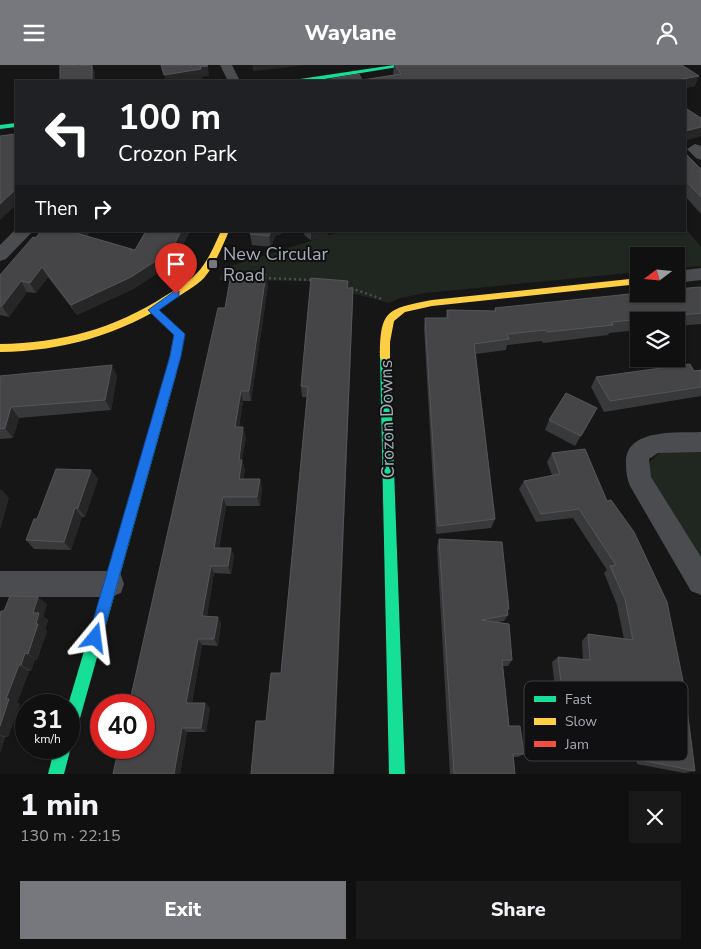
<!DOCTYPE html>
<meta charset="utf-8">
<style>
:root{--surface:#101010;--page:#191919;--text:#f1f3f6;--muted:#9c9d9f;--line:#303030;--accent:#76787e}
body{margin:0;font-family:"Nunito Sans",sans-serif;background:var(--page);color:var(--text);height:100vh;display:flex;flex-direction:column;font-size:19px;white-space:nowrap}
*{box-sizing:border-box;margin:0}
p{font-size:16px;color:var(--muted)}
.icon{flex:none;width:28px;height:28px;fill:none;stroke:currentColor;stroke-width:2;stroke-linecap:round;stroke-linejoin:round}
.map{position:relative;height:709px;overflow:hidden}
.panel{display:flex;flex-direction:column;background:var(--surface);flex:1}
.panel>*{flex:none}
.top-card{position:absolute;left:15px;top:15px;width:671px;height:152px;border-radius:0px;box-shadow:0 1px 4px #0004,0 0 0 1px var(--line);background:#202124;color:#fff;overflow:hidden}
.needle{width:32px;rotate:254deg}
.buttons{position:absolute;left:630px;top:182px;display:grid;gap:10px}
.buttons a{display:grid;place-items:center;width:55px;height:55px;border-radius:0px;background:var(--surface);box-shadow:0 1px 4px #0004,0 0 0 1px var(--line);font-size:25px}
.speed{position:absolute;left:15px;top:629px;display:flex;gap:10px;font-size:25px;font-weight:700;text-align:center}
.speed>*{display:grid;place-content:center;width:65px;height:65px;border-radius:50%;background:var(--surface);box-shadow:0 1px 4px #0004,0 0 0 1px var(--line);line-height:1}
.speed small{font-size:12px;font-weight:400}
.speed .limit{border:8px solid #d22;background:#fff;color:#111}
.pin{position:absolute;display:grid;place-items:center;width:42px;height:42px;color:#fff;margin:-51px -21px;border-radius:50% 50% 50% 0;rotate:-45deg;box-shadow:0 0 5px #0007}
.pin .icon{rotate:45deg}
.me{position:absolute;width:55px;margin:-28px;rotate:16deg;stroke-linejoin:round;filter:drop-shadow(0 0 4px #0008)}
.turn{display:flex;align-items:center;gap:18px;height:105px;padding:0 20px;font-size:22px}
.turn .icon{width:65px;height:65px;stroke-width:2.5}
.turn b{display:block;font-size:35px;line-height:42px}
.then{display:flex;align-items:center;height:48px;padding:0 20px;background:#0003;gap:10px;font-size:19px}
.round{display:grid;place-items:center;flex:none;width:52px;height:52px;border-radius:0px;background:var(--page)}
.headline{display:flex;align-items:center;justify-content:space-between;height:85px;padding:0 20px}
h1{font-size:30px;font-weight:800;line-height:38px}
.primary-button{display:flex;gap:10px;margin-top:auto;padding:10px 20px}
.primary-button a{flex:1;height:58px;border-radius:0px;background:var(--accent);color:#fff;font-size:20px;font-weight:800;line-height:58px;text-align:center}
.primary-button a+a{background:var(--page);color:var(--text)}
header{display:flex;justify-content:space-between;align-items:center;height:65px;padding:0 20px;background:var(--accent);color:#fff;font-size:22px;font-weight:800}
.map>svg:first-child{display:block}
.green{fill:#202620}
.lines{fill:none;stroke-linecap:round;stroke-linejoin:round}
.path{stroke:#4c4d50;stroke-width:2.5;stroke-dasharray:2 3;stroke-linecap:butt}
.street{fill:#4b4c4f;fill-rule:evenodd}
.fast{fill:#16e098;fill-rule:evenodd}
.slow{fill:#ffcf43;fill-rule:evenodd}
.jam{fill:#f24e42;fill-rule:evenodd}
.wall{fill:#38393b}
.shaded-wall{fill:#262627}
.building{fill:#454548;stroke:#54565a}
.route{fill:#1a73e8;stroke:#114b97}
.poi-dot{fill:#76787e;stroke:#101012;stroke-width:2}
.labels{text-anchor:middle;stroke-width:4;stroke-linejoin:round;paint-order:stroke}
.poi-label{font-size:18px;fill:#a9adb6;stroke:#101012;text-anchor:start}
.street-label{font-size:18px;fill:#a9adb6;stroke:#101012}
.key{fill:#101012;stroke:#3e3f43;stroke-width:1}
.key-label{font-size:14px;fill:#a9adb6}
</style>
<header><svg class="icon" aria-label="menu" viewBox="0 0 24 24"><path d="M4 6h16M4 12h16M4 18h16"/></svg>Waylane<svg class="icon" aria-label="person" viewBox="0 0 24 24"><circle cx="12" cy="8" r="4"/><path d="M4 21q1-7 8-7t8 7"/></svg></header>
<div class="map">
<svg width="701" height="709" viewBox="0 0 701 709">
<rect width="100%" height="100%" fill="#161616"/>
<g class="green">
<path d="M685,163L701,182V201L676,203V191H639V207L425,228L400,233L389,238L306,216L219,215L224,203L343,166H685Z"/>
<path d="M701,385V494C684,470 645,426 650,396L660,388Z"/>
</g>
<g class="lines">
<g class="path">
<path d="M264,213L313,215"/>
<path d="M351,223L382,234"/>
</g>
<g class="street">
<path d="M220,0H232L240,16H228Z"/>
<path d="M695,79L701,81V95L696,93L687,84Z"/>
<path d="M16,164V166H33L6,194L0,196V180Z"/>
<path d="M701,203V215L676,218V206Z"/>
<path d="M701,367V387L658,388L649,394L651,412L701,492V530L691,526L630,421C627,414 626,407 626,399C624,363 677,368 701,367Z"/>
<path d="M0,506H111L121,510L124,519L121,528L111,532H0Z"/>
</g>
<g class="fast">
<path d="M394,0H410L312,16H297L300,14Z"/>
<path d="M16,58V62L0,64V60Z"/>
<path d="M385,289L390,293L405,709H389L380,293Z"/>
<path d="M171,306L176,310L77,664L74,669L69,672L68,640L166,310Z"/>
<path d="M69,677L71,682L64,709H48L55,682H69Z"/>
</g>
<g class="slow">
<path d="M221,166H229C222,182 215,200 204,213C195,222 183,228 173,235C120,270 63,286 0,287V279C61,278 114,264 165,231C176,224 188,218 196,209C208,197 214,181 221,166Z"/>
<path d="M639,213V219L432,241L405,247L394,256L390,277V293L385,297L380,293C380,244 387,244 432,235Z"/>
</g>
<path class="jam" d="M153,242L156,243L184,269L176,310L171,314L166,310L174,270L150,247L148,245Z"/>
</g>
<g class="wall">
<path d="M394,0H682L695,21L685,23V16L362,15L394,10L393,9Z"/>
<path d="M685,88L701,104V149L685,131Z"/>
<path d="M41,166H90L87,171L135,185L146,166H190L174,197L135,223L77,250L48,212L36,228L27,227L9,252L0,250V210Z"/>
<path d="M252,166H289L275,171L271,182L252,180L250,169Z"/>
<path d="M303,166H331L328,167V171L311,175L305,171Z"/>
<path d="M268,220L251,336H243L239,362L246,372L242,395L245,405L243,414H260L262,423L260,441H226L219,483H231L234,491L231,509L214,508L207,551L221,558L218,581L202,580L192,638L210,643L206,667H187L180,709H113L225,243Z"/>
<path d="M701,222V259L676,261V256H639V265L609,268L608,270L543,278L542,276L507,280L506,285L476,289L495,454L491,463L436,469L424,263L425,253H446L447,245L494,246L495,243Z"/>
<path d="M348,223H353V234L334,709L266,656L281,608L307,332H302L301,321Z"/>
<path d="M701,305V331L604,347L591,322L596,312Z"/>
<path d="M0,311H117L111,345L19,353L13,373L0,374Z"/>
<path d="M597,343L575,381L545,365L549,355Z"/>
<path d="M585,384L695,706L684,708L637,699L631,626L603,622V623L596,628L555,623L552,597L558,592L583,595L582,576L588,569L624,574L617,540L604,508L607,505L573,453L536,457L519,424L524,416L552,410L547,397L552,388Z"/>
<path d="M91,405L98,414L85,452H82L71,485L34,484L26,475L37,454Z"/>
<path d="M439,474L509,544L508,547V550L504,556L498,557L512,595L508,601H503L509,661L524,689L518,692H513L515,709H450L437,482Z"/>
<path d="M47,539L43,551L48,555L45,564L47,566L37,595L35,594L31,606H29L17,638L20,639L8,672H5L0,688V549L4,546Z"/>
</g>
<g class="shaded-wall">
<path d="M92,0L95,7V16H92Z"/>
<path d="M252,0H308L253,6Z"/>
<path d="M208,1L209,11L202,12L203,15L192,16H166L164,10Z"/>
<path d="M699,11L695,21L685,23V16H672Z"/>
<path d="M701,62V71L685,76V66Z"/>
<path d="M16,124V140L0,155V139Z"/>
<path d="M77,166H90L81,178L76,168Z"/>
<path d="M181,166H190L174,197L135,223L77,250L71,240Z"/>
<path d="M271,166H289L275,171L271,182L269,171Z"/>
<path d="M311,166H331L328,167V171L311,175Z"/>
<path d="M42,202L48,212L36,228L30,218Z"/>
<path d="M266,209L268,220L251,336L249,326Z"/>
<path d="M21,216L27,227L9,252L2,241Z"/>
<path d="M353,223L334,709H333Z"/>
<path d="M112,300L117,311L111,345L105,335Z"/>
<path d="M241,326L243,336L237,372L235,362Z"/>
<path d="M11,342L19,353L13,373L5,363Z"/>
<path d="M243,362L246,372L242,395L245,405L242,423L239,414V395Z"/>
<path d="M91,405L98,414L85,452L78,443Z"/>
<path d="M260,414L262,423L260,441L257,432Z"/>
<path d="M1,424L9,433L0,465V426Z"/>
<path d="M223,432L226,441L217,491L214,483Z"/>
<path d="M75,443L82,452L71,485L64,477Z"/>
<path d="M231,483L234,491L231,509L228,501Z"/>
<path d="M211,501L214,508L206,558L202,551Z"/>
<path d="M38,532L47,539L43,551L48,555L45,564L47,566L37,595L28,589L36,559L33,548Z"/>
<path d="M218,552L221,558L218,581L214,574Z"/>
<path d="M198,574L202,580L191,642L186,638Z"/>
<path d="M25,588L35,594L31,606L21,600Z"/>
<path d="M19,600L29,606L17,638L20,639L8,672L0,670V661L6,634Z"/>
<path d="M205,638L210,643L206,667L201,663Z"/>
<path d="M182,663L187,667L180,709H174Z"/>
<path d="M0,671L5,672L0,688Z"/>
</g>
<g class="building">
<path d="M60,0H76V1L92,0V16H60Z"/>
<path d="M161,0H207L208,1L200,2L201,4L164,10Z"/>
<path d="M395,0H682L699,11L672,16H320L359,9L362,15L401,9Z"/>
<path d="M685,44H687L701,53V62L685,66Z"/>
<path d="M16,65V124L0,139V71L15,69V66Z"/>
<path d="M685,88L701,104V132L685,115Z"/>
<path d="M41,166H77L76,168L135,185L146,166H181L171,186L131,212L71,240L42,202L30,218L21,216L2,241H0V210L33,172L36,173Z"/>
<path d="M252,166H271L269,171L250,169Z"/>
<path d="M231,209H266L249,326H241L235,362H243L239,395H242L239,414H260L257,432H223L214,483H231L228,501H211L202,551L218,552L214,574H198L186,638H205L201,663H182L174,709H113L119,682H144V640H129L218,243H225Z"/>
<path d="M311,213L348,216L347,223H353L333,709H251L256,656H266L271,608H281L308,322L301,321Z"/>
<path d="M701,222V248L612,257L613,260L547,267L546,265L507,269L509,274L474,279L495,454L438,461L425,253H448L447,245L496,246L495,243L639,228V229H676V224Z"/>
<path d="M690,299L694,306L701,305V322L610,336L596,312Z"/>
<path d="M112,300L105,335L11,342L5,363L0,364V311Z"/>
<path d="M566,328L597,343L581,371L549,355Z"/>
<path d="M585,384L607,436L611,435L634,467L667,537L684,621L695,706L646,696L639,621L603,616V623L561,618L558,592L590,595L588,569L633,575L625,534L610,501L616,500L579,444L541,449L524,416L560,409L552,388Z"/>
<path d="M56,404L91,405L78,443H75L64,477L26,475L34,454H37Z"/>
<path d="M439,474L502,477L509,544H507L508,550L481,555L509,559L512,595H502L509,661H520L524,689H513L515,709H454Z"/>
<path d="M10,531L38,532L33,548H39L36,559H38L28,589L25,588L21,600H19L6,634H9L0,661V549L1,546H4Z"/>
</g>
<path class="route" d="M176,225L179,226V231L159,245L185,269L181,291L102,573L100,578L95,580L90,578L88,573L170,291L174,270L148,245Z"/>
<rect class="poi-dot" x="208" y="194" width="10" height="10" rx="2.5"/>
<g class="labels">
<g class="poi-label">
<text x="223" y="195">New Circular<tspan x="223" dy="21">Road</tspan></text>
</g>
<g class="street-label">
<text transform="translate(387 354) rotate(-91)" y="6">Crozon Downs</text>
</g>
</g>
<rect x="524" y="616" width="164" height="80" rx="8" class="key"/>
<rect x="534" y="631" width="22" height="6" fill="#16e098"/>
<rect x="534" y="653" width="22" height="7" fill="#ffcf43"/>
<rect x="534" y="676" width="22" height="6" fill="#f24e42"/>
<g class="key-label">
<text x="565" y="639">Fast</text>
<text x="565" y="661">Slow</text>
<text x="565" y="684">Jam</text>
</g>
</svg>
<div class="buttons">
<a><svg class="needle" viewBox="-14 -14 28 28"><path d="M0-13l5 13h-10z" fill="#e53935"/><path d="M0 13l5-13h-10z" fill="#9c9d9f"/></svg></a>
<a><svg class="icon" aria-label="layers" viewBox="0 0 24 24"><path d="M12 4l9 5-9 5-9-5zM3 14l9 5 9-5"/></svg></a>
</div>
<div class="speed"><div>31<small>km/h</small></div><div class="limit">40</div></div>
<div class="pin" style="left:176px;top:229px;background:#d93025"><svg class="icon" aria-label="arrive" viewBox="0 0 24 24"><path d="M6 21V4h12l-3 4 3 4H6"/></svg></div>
<svg class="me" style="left:95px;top:573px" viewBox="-20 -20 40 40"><path d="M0-17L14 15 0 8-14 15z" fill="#1a73e8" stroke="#fff" stroke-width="4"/></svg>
<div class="top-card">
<div class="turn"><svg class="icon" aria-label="left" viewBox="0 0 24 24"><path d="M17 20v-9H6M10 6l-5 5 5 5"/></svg><div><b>100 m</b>Crozon Park</div></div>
<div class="then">Then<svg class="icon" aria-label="right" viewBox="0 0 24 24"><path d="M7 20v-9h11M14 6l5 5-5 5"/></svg></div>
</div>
</div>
<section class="panel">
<div class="headline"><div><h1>1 min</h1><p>130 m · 22:15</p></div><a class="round"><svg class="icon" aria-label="close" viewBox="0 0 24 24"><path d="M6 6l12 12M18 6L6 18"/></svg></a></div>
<div class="primary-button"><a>Exit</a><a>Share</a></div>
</section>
